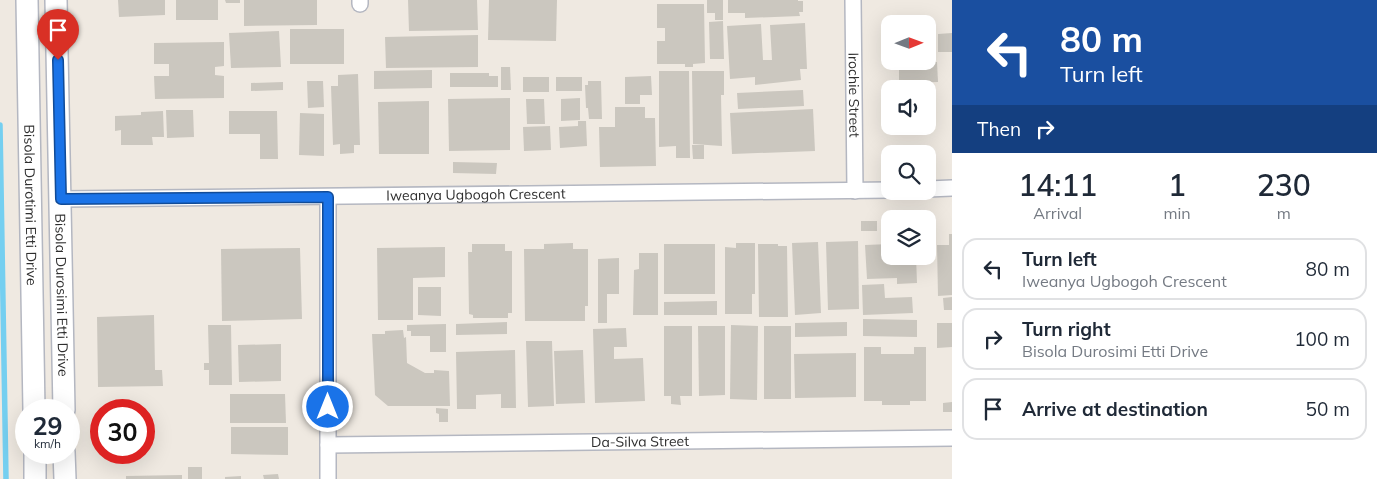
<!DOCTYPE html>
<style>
:root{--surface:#fff;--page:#f6f6f7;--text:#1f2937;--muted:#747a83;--line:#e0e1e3}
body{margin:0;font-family:Mulish,sans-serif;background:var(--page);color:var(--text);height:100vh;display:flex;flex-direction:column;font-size:19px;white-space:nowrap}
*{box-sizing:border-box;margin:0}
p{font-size:16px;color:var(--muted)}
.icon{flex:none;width:28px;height:28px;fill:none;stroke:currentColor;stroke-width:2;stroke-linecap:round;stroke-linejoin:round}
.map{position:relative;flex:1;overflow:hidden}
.details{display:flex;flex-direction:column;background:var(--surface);width:425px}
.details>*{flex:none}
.top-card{background:#1a4fa0;color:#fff;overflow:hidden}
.needle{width:32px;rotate:89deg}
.buttons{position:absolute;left:881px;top:15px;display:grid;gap:10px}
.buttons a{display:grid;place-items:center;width:55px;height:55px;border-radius:10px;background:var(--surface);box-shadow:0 5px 20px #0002;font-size:25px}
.speed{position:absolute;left:15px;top:399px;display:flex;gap:10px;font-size:25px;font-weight:700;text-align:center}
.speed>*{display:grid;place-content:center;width:65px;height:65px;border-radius:50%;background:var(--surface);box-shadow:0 5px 20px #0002;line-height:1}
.speed small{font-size:12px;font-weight:400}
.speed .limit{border:8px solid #d22;background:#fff;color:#111}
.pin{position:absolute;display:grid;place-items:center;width:42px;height:42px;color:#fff;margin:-51px -21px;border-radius:50% 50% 50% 0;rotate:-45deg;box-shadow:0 0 5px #0007}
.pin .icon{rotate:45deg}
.me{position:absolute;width:55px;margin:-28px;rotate:0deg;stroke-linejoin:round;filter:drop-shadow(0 0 4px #0008)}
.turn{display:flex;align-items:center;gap:18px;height:105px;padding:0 25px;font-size:22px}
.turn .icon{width:65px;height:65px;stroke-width:2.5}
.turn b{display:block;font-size:35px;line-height:42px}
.then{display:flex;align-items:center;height:48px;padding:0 25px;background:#0003;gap:10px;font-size:19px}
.eta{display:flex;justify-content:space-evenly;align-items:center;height:85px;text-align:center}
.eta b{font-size:30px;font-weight:600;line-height:35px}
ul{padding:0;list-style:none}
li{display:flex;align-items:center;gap:15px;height:62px;margin:0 10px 8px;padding:0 15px;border:2px solid var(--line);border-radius:15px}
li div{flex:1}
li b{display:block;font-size:19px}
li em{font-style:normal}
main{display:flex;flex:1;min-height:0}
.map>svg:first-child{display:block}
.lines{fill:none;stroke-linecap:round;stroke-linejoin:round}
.stream{stroke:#75cff0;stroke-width:5.5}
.building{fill:#cbc7bf}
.street-casing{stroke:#b4b7c1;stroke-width:18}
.secondary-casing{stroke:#b4b7c1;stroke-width:24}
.street{stroke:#fff;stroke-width:15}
.secondary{stroke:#fff;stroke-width:21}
.route-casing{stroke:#114b97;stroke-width:12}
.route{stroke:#1a73e8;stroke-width:9}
.labels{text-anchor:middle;stroke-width:5;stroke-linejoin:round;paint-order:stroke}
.street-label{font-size:14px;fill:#2e2e2e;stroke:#fff}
</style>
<main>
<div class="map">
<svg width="952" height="479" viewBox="0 0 952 479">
<rect width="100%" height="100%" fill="#efe9e1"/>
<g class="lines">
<path class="stream" d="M0,125L6,479"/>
</g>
<g class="building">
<path d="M118,0H165V15L119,17Z"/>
<rect x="176" y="0" width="42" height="20"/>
<path d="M225,0H240V3H226Z"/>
<path d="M244,0H317V25L244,26Z"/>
<path d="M408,0H477L478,30L409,31Z"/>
<path d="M489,0H557L556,41L488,40Z"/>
<path d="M707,0H723V20H715V13H707Z"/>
<path d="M728,0H798V1H803V12H799L800,16L745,18V13H728Z"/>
<path d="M657,4H704L705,63L693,64V67H685V64H657V41H665V28H657Z"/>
<path d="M723,21L724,59H710L709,22Z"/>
<path d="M805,23L807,69H800L801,80L755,85V77L730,79L727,26L761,24L763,60H772L770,25Z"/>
<rect x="290" y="29" width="54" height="35"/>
<path d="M279,31L281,67L231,68L229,33Z"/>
<rect x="928" y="31" width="6" height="24"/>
<path d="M952,33V52H938V34Z"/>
<path d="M478,35V67L386,68L385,37Z"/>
<path d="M224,42V66L215,67V75L224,76V98L155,99L154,76H169V64H154V43Z"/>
<path d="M937,62L938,82L899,83V63Z"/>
<path d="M501,67H510L511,90H501Z"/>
<path d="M432,70V88L374,89V71Z"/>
<path d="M659,71H689L690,158H676V146L659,147Z"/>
<path d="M692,71H724V95H721L722,146L693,144Z"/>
<path d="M450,73H489V76H498V87H450Z"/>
<path d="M358,74L360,145H354V153L340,154V144L333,145L331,86H338V75Z"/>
<path d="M651,76L652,95H640V104H625V77Z"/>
<rect x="523" y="77" width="26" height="15"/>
<rect x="556" y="77" width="26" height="14"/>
<path d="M307,81H323L324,107L308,108Z"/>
<path d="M588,81H601L602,119H589L588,108H586L585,85H588Z"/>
<path d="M283,82V90L251,91V83Z"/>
<path d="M803,90L804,106L738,109L737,93Z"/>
<path d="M510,98V150L449,151L448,99Z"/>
<path d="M580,98V120L561,121V99Z"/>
<path d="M526,99H544L545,124H527Z"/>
<path d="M429,101V154H379L378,102Z"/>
<path d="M615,107H645V118H655L656,166L600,167L599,127H615Z"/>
<path d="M813,109L815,151L732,154L730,113Z"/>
<path d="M166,110H193L194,137L167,138Z"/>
<path d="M163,111L164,137H152L153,145H121V130L115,131V116L141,115V112Z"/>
<path d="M229,111H277L278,159H260V134H229Z"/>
<path d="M300,113L324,114V156L299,155Z"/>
<path d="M578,121H586L587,146L560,148L559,127L578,126Z"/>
<path d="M550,126L551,150L524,151L523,127Z"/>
<path d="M692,145H704V159H693Z"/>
<path d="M453,162L497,163L496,174L453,173Z"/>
<rect x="861" y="221" width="16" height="10"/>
<path d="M949,234H952V295L938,296L937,245H949Z"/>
<path d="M858,241L859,309L828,310L826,242Z"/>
<path d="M818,242L821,313L795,315L792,243Z"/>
<path d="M573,243V249H588V306H585V321H525L524,249H544V244Z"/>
<path d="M736,243H755V294H752V314H725V247L736,248Z"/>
<path d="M472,244H505V251H512V313H508V318H473V315L469,314L468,252H472Z"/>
<rect x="664" y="244" width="51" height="50"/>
<path d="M758,244H778V246H787L788,317H759Z"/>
<path d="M890,244V256H916L917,283L897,284V278L867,279L865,245Z"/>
<path d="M445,247V277L413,278V320H378L377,248Z"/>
<path d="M300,248L302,319L222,321L221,249Z"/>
<path d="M639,253H658V315H633L634,270L639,269Z"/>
<path d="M619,258V294H607V323H598V259Z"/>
<path d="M884,284L885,298L912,297L913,313L863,315L862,285Z"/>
<path d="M418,287H441V316L418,315Z"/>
<path d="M952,297V310H944L943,298Z"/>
<path d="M717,301V315H664V302Z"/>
<path d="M154,315L155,370H162L163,386L98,387L97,317Z"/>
<path d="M863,319L917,320V337L863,336Z"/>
<path d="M507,322V334L456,335V324Z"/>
<path d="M847,322V336L795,337V323Z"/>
<path d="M937,323H952V347L937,348Z"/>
<path d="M446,324V352H430V336H411V331H407V325Z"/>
<path d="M208,325H231L232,385H209V370H204V363H209Z"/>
<path d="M731,325L758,326L757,400L730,399Z"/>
<path d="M664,326H692V396H680L681,405L671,404V396H664Z"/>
<path d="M698,326H725V395L699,396Z"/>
<rect x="764" y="326" width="27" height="73"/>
<path d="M626,328L627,347H614V359L643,358L645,401L595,403L593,329Z"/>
<path d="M403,330L404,338L406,337L407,363L425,373H434V370L449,371L450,406H388L375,395L372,334H385V331Z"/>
<path d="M526,341H552L554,406L528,407Z"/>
<path d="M281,344V381L239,382L238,345Z"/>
<path d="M864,347H881V354H914V347H926V401H910V405H882V401H864Z"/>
<path d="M515,350L516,408H501V394L476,395V409H457L456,352Z"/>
<path d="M583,350L585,403L556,404L554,351Z"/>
<path d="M856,353V397L795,398L794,354Z"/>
<path d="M230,394H285L286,423H230Z"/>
<path d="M952,402V412H943V403Z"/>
<path d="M436,408L448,409V422H439V414L436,413Z"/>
<path d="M231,427H288V455L231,454Z"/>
<rect x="188" y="467" width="14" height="12"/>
<path d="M278,474L279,479H264L263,475Z"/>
<path d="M182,475V479H126V476Z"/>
<path d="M241,476V479H225V477Z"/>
</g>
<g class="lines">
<g class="street-casing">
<g id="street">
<path d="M360,0V4"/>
<path id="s1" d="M853,0L855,191"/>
<path d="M928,189L952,188"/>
<path d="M328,197V479"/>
<path id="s2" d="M61,199L890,190"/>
<path id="s3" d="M328,445L952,438"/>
</g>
</g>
<g class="secondary-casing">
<g id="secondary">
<path id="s4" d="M27,0L34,410"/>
<path id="s5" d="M56,0L64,410"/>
<path d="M35,452V479"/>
<path d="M64,452L65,479"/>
</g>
</g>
<use href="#street" class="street"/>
<use href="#secondary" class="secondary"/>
</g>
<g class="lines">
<g class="route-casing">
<path id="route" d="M58,60L61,199L328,197V407"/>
</g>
<use href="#route" class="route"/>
</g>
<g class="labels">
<g class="street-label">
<text dy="5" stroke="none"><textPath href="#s1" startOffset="95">Irochie Street</textPath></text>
<text dy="5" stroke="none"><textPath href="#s2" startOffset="415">Iweanya Ugbogoh Crescent</textPath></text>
<text dy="5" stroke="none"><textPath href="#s4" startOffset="205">Bisola Durotimi Etti Drive</textPath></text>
<text dy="5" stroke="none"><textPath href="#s5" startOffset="295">Bisola Durosimi Etti Drive</textPath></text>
<text dy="5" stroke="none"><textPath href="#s3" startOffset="312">Da-Silva Street</textPath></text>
</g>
</g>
</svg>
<div class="buttons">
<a><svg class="needle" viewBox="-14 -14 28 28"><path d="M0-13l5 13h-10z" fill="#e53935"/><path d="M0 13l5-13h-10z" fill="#747a83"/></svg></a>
<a><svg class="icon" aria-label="sound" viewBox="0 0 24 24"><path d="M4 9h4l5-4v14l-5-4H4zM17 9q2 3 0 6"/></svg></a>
<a><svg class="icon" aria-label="search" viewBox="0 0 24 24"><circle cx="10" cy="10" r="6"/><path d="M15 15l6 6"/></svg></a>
<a><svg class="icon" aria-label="layers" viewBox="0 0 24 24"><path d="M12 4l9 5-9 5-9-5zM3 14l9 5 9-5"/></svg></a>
</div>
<div class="speed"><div>29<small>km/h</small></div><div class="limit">30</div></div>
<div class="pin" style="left:58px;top:60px;background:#d93025"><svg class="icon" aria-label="arrive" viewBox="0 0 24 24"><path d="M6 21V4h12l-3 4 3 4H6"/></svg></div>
<svg class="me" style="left:328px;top:407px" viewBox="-20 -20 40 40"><circle r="17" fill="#1a73e8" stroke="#fff" stroke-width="3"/><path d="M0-11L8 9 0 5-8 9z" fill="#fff"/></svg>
</div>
<section class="details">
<div class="top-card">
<div class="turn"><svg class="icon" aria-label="left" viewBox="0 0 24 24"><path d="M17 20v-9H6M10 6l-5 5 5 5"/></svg><div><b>80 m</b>Turn left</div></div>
<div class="then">Then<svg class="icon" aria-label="right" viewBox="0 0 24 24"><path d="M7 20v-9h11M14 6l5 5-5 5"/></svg></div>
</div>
<div class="eta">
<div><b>14:11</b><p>Arrival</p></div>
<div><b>1</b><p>min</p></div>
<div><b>230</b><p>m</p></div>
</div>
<ul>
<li><svg class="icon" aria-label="left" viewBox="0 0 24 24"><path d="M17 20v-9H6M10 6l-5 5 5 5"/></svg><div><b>Turn left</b><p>Iweanya Ugbogoh Crescent</p></div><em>80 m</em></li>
<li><svg class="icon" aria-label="right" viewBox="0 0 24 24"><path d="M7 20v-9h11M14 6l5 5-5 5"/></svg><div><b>Turn right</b><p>Bisola Durosimi Etti Drive</p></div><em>100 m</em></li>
<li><svg class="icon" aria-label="arrive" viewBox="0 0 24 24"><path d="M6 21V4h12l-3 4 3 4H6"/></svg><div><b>Arrive at destination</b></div><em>50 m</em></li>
</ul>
</section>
</main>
